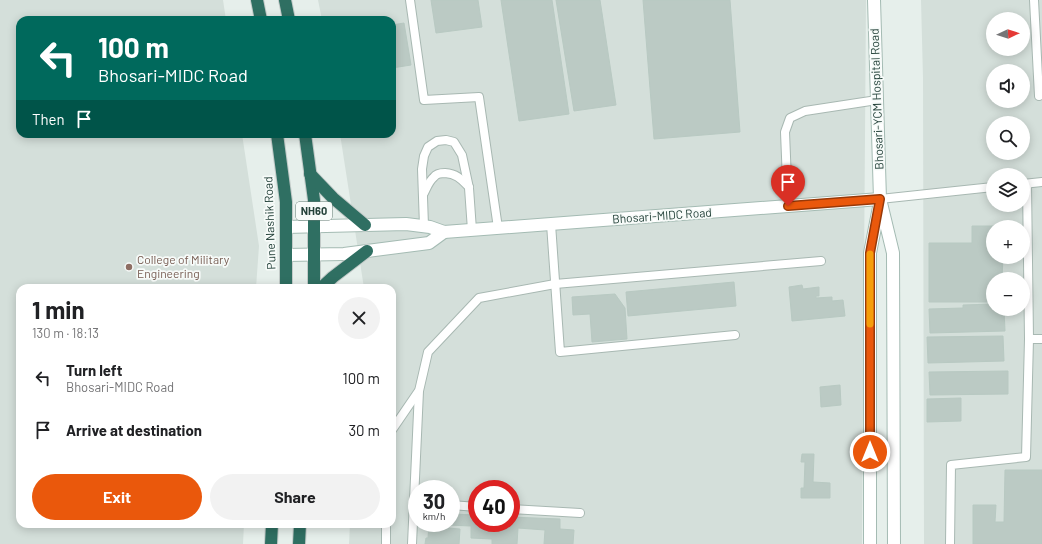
<!DOCTYPE html>
<meta charset="utf-8">
<style>
:root{--surface:#fff;--page:#f2f2f2;--text:#202124;--muted:#757577;--accent:#ea580c}
body{margin:0;font-family:Barlow,sans-serif;background:var(--page);color:var(--text);height:100vh;display:flex;flex-direction:column;font-size:15px;white-space:nowrap}
*{box-sizing:border-box;margin:0}
p{font-size:13px;color:var(--muted)}
.icon{flex:none;width:22px;height:22px;fill:none;stroke:currentColor;stroke-width:2;stroke-linecap:round;stroke-linejoin:round}
.map{position:relative;flex:1;overflow:hidden}
.drawer{position:absolute;left:16px;top:284px;width:380px;height:244px;display:flex;flex-direction:column;background:var(--surface);border-radius:12px;box-shadow:0 2px 10px #0003}
.drawer>*{flex:none}
.banner{position:absolute;left:16px;top:16px;width:380px;height:122px;border-radius:12px;box-shadow:0 2px 10px #0003;background:#00695c;color:#fff;overflow:hidden}
.needle{width:26px;rotate:86deg}
.fabs{position:absolute;left:986px;top:12px;display:grid;gap:8px}
.fabs a{display:grid;place-items:center;width:44px;height:44px;border-radius:50%;background:var(--surface);box-shadow:0 2px 10px #0003;font-size:20px}
.speed{position:absolute;left:408px;top:480px;display:flex;gap:8px;font-size:20px;font-weight:700;text-align:center}
.speed>*{display:grid;place-content:center;width:52px;height:52px;border-radius:50%;background:var(--surface);box-shadow:0 2px 10px #0003;line-height:1}
.speed small{font-size:10px;font-weight:400}
.speed .limit{border:6px solid #d22;background:#fff;color:#111}
.pin{position:absolute;display:grid;place-items:center;width:34px;height:34px;color:#fff;margin:-41px -17px;border-radius:50% 50% 50% 0;rotate:-45deg;box-shadow:0 0 4px #0007}
.pin .icon{rotate:45deg}
.me{position:absolute;width:44px;margin:-22px;rotate:0deg;stroke-linejoin:round;filter:drop-shadow(0 0 3px #0008)}
.turn{display:flex;align-items:center;gap:14px;height:84px;padding:0 16px;font-size:18px}
.turn .icon{width:52px;height:52px;stroke-width:2.5}
.turn b{display:block;font-size:28px;line-height:34px}
.then{display:flex;align-items:center;height:38px;padding:0 16px;background:#0003;gap:8px;font-size:15px}
.round{display:grid;place-items:center;flex:none;width:42px;height:42px;border-radius:21px;background:var(--page)}
.overview{display:flex;align-items:center;justify-content:space-between;height:68px;padding:0 16px}
h1{font-size:24px;font-weight:700;line-height:30px}
.cta{display:flex;gap:8px;margin-top:auto;padding:8px 16px}
.cta a{flex:1;height:46px;border-radius:24px;background:var(--accent);color:#fff;font-size:16px;font-weight:700;line-height:46px;text-align:center}
.cta a+a{background:var(--page);color:var(--text)}
ul{padding:0;list-style:none}
li{display:flex;align-items:center;gap:12px;height:52px;padding:0 16px}
li div{flex:1}
li b{display:block;font-size:15px}
li em{font-style:normal}
.map>svg:first-child{display:block}
.built{fill:#d4dfda;fill-rule:evenodd}
.building{fill:#bbcac4;stroke:#b8c9c2}
.lines{fill:none;stroke-linecap:round;stroke-linejoin:round}
.lane-casing{stroke:#a8b8b2;stroke-width:10}
.secondary-casing{stroke:#a4bbb3;stroke-width:14}
.highway-casing{stroke:#c2cac8;stroke-width:14}
.lane{stroke:#fff;stroke-width:8}
.secondary{stroke:#fff;stroke-width:12}
.highway{stroke:#2f6f62;stroke-width:12}
.route-casing{stroke:#983908;stroke-width:10}
.route{stroke:#ea580c;stroke-width:7}
.slow{stroke:#f59e0b;stroke-width:7}
.education-dot{fill:#8d6e63;stroke:#f7fbf9;stroke-width:1.5}
.labels{text-anchor:middle;stroke-width:3.5;stroke-linejoin:round;paint-order:stroke}
.shield{fill:#f7fbf9;stroke:#637a73;stroke-width:1}
.shield-label{font-size:11px;font-weight:bold;fill:#24423a}
.street-label{font-size:12px;fill:#24423a;stroke:#f7fbf9}
.education-label{font-size:12px;fill:#785e54;stroke:#f7fbf9;text-anchor:start}
</style>
<div class="map">
<svg width="1042" height="544" viewBox="0 0 1042 544">
<rect width="100%" height="100%" fill="#e6efeb"/>
<g class="built">
<path d="M0,0H223L226,20H20V134H242L259,246L256,288H20V524H244L243,544H0Z"/>
<path d="M318,0H866L862,544H349L350,524H392V288H364L340,134H392V20H322ZM417,489H451V523H417ZM477,489H511V523H477Z"/>
<path d="M921,0H1042V544H924L923,78ZM993,19H1023V49H993ZM993,71H1023V101H993ZM993,123H1023V153H993ZM993,175H1023V205H993ZM993,227H1023V257H993ZM993,279H1023V309H993Z"/>
</g>
<g class="building">
<path d="M431,0H478L482,27L436,33Z"/>
<path d="M501,0H552L569,114L519,121Z"/>
<path d="M556,0H600L616,105L574,111Z"/>
<path d="M643,0H730L740,132L654,139Z"/>
<path d="M404,23L411,65L392,68V25Z"/>
<path d="M972,226H1003V227H993V257H1003L1002,279H993V302H929V243H972Z"/>
<path d="M734,282L736,306L628,316L626,292Z"/>
<path d="M802,285L803,289L819,287V296H816V298L832,297V301L843,300L845,316L792,321L789,287Z"/>
<path d="M615,294L625,308L627,339L592,342L590,314L573,315L572,297Z"/>
<path d="M993,304V309H1004L1005,331L930,333L929,309L963,308V305Z"/>
<path d="M1003,336L1004,361L928,363L927,337Z"/>
<path d="M1008,371V394L930,395L929,372Z"/>
<path d="M840,385L841,405L821,407L820,387Z"/>
<path d="M961,398V421L927,422V399Z"/>
<path d="M802,454H814L813,482L830,483V498H801V488H804L805,462H801Z"/>
<path d="M1005,470H1042V544H973V505H996L995,522H1004Z"/>
<path d="M451,514L477,515V523H511V517L560,519V529L574,530L573,544H544L545,530L518,528L517,544H492V539L471,538V526L448,525V528L460,529L459,544H425L426,538H428L429,524H422V523H451Z"/>
</g>
<g class="lines">
<g class="lane-casing">
<g id="lane">
<path d="M410,0L424,100L479,97L498,228"/>
<path d="M1034,0L1039,96"/>
<path d="M1023,184L1042,182"/>
<path d="M424,193C427,187 429,181 434,177C436,174 441,173 445,173C457,174 461,179 469,187"/>
<path d="M880,199L993,187"/>
<path d="M788,206L785,132L790,118L805,111L877,100"/>
<path d="M551,224L560,352L735,335"/>
<path d="M424,226L422,169L424,156L428,147L437,141L446,140L454,142L462,155L469,188L472,230"/>
<path d="M1029,339H1042"/>
<path d="M392,430L418,392"/>
<path d="M451,505L477,507"/>
<path d="M511,509L580,513"/>
<path d="M386,544V524"/>
<path d="M412,544L419,391L428,352L479,298L555,284L821,261"/>
<path d="M950,544L951,465L1026,457L1029,339L1027,184"/>
</g>
</g>
<g class="secondary-casing">
<g id="secondary">
<path d="M874,0L880,199L893,253L894,544"/>
<path d="M286,227L406,224L430,227L444,232L880,199"/>
<path d="M286,255L344,254L429,243L444,232"/>
<path d="M870,544V253L880,202"/>
</g>
</g>
<g class="highway-casing">
<g id="highway">
<path d="M257,0L261,20"/>
<path d="M285,0L289,20"/>
<path d="M277,134L286,202V288"/>
<path d="M305,134L314,200V288"/>
<path d="M310,174L333,198L365,225"/>
<path d="M321,288L333,277L367,251"/>
<path d="M271,544L272,524"/>
<path d="M299,544L300,524"/>
</g>
</g>
<use href="#lane" class="lane"/>
<use href="#secondary" class="secondary"/>
<use href="#highway" class="highway"/>
</g>
<g class="lines">
<g class="route-casing">
<path id="route" d="M788,206L880,199L870,253V452"/>
</g>
<use href="#route" class="route"/>
<path class="slow" d="M870,254V324"/>
</g>
<circle class="education-dot" cx="129" cy="267" r="4"/>
<g class="labels">
<rect class="shield" x="296" y="202" width="36" height="18" rx="3"/>
<g class="shield-label">
<text x="314" y="215">NH60</text>
</g>
<g class="street-label">
<text transform="translate(877 99) rotate(-92)" y="4">Bhosari-YCM Hospital Road</text>
<text transform="translate(662 216) rotate(-4)" y="4">Bhosari-MIDC Road</text>
<text transform="translate(270 223) rotate(-92)" y="4">Pune Nashik Road</text>
</g>
<g class="education-label">
<text x="137" y="264">College of Military<tspan x="137" dy="14">Engineering</tspan></text>
</g>
</g>
</svg>
<div class="fabs">
<a><svg class="needle" viewBox="-14 -14 28 28"><path d="M0-13l5 13h-10z" fill="#e53935"/><path d="M0 13l5-13h-10z" fill="#757577"/></svg></a>
<a><svg class="icon" aria-label="sound" viewBox="0 0 24 24"><path d="M4 9h4l5-4v14l-5-4H4zM17 9q2 3 0 6"/></svg></a>
<a><svg class="icon" aria-label="search" viewBox="0 0 24 24"><circle cx="10" cy="10" r="6"/><path d="M15 15l6 6"/></svg></a>
<a><svg class="icon" aria-label="layers" viewBox="0 0 24 24"><path d="M12 4l9 5-9 5-9-5zM3 14l9 5 9-5"/></svg></a>
<a>+</a>
<a>−</a>
</div>
<div class="speed"><div>30<small>km/h</small></div><div class="limit">40</div></div>
<div class="pin" style="left:788px;top:206px;background:#d93025"><svg class="icon" aria-label="arrive" viewBox="0 0 24 24"><path d="M6 21V4h12l-3 4 3 4H6"/></svg></div>
<svg class="me" style="left:870px;top:452px" viewBox="-20 -20 40 40"><circle r="17" fill="#ea580c" stroke="#fff" stroke-width="3"/><path d="M0-11L8 9 0 5-8 9z" fill="#fff"/></svg>
<div class="banner">
<div class="turn"><svg class="icon" aria-label="left" viewBox="0 0 24 24"><path d="M17 20v-9H6M10 6l-5 5 5 5"/></svg><div><b>100 m</b>Bhosari-MIDC Road</div></div>
<div class="then">Then<svg class="icon" aria-label="arrive" viewBox="0 0 24 24"><path d="M6 21V4h12l-3 4 3 4H6"/></svg></div>
</div>
<section class="drawer">
<div class="overview"><div><h1>1 min</h1><p>130 m · 18:13</p></div><a class="round"><svg class="icon" aria-label="close" viewBox="0 0 24 24"><path d="M6 6l12 12M18 6L6 18"/></svg></a></div>
<ul>
<li><svg class="icon" aria-label="left" viewBox="0 0 24 24"><path d="M17 20v-9H6M10 6l-5 5 5 5"/></svg><div><b>Turn left</b><p>Bhosari-MIDC Road</p></div><em>100 m</em></li>
<li><svg class="icon" aria-label="arrive" viewBox="0 0 24 24"><path d="M6 21V4h12l-3 4 3 4H6"/></svg><div><b>Arrive at destination</b></div><em>30 m</em></li>
</ul>
<div class="cta"><a>Exit</a><a>Share</a></div>
</section>
</div>
